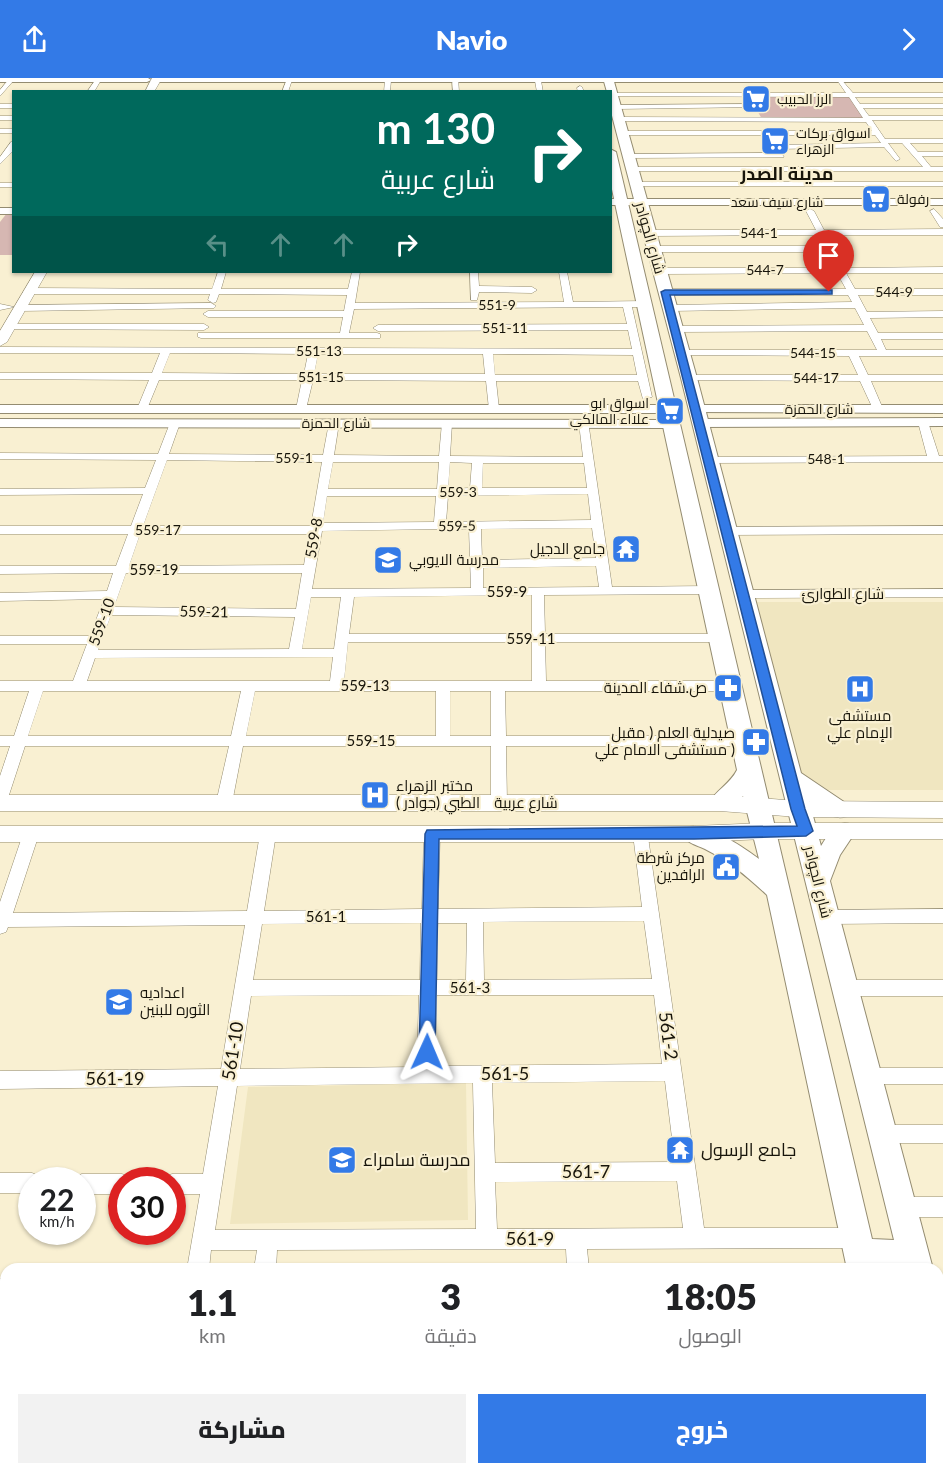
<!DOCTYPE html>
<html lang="ar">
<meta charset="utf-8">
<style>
:root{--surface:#fff;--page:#f2f2f2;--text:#202124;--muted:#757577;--accent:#337ae7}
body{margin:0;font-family:Lato,Cairo,sans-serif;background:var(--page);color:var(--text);direction:rtl;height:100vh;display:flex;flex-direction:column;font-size:22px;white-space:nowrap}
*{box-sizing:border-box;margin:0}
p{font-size:20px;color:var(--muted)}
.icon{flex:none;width:33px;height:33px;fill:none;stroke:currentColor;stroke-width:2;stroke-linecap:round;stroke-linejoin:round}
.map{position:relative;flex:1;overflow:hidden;direction:ltr}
.side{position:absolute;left:0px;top:1185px;width:944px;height:212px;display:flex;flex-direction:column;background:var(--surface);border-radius:18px 18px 0 0;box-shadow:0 2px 4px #0004;direction:rtl}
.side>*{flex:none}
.banner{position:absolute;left:12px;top:12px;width:600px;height:183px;border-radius:0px;box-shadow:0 2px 4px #0004;direction:rtl;background:#00695c;color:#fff;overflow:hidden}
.speed{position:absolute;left:18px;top:1089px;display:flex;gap:12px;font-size:30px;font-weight:700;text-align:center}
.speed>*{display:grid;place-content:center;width:78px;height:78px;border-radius:50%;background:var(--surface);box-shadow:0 2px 4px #0004;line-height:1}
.speed small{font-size:15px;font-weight:400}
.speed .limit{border:9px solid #d22;background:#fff;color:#111}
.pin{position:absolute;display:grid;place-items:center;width:51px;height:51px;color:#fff;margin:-62px -26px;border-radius:50% 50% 50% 0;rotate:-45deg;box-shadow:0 0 6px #0007}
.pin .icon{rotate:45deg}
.me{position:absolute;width:66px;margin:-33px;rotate:1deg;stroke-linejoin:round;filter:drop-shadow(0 0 4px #0008)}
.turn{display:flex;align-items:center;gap:21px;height:126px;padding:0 18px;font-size:27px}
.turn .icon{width:78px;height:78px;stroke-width:2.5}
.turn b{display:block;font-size:42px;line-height:51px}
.lanes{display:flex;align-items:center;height:57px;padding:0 18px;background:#0003;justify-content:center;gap:30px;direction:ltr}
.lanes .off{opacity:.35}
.eta{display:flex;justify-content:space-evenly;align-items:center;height:102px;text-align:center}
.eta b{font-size:36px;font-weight:800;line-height:42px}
.cta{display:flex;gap:12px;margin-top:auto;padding:12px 18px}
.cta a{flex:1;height:69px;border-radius:0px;background:var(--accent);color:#fff;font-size:24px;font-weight:800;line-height:69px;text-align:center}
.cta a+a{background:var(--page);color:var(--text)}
header{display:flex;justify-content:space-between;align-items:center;height:78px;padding:0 18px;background:var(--accent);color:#fff;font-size:27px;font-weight:800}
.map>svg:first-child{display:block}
.built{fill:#f0e6c0}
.green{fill:#d6b7b2}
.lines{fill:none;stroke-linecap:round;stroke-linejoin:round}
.minor-casing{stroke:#948c71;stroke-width:1}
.tertiary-casing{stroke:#948c71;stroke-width:2}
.secondary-casing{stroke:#948c71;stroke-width:1}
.primary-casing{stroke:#948c71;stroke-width:2}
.minor{fill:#fff;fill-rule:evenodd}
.tertiary{fill:#fff;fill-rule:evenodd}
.secondary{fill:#fff;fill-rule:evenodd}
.primary{fill:#fff;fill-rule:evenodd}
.route{fill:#337ae7;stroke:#214f96;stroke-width:1.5}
.labels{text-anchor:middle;stroke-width:4.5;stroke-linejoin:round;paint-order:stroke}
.far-poi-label{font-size:14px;fill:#17140a;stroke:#f9f0d2;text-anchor:start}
.far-street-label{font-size:14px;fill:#17140a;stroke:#f9f0d2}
.street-label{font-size:15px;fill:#17140a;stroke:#f9f0d2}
.poi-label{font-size:15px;fill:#17140a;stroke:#f9f0d2;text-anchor:end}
.far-district-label{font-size:18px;font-weight:bold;fill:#17140a;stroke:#f9f0d2}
.near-street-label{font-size:18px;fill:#17140a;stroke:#f9f0d2}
.near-poi-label{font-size:18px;fill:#17140a;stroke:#f9f0d2;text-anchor:start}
</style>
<header><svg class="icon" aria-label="forward" viewBox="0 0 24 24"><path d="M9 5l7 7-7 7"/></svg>Navio<svg class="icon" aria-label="share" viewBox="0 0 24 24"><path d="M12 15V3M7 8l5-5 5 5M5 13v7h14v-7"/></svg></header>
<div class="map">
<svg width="943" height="1396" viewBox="0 0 943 1396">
<rect width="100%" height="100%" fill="#f9f0d2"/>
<g class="built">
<path d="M753,524H943V712H820L799,698Z"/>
<path d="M466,1005L468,1142L230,1146L248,1009Z"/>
</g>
<g class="green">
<path d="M748,17H850L867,41H762Z"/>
<path d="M7,135H13V177H0V144Z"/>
</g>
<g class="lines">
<g class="minor-casing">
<g id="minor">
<path d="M388,0L391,2L390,14H384L385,2Z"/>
<path d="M452,0H458L459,14H453Z"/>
<path d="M840,0L853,15H943V19H855L860,26H943V30H863L869,38H943V42H872L885,61H943V65H910L918,74H943V78H922L931,89H943V93H631L627,91L631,89H923L902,65H888L900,81L896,83L884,69L777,71L773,69L777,67L881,65L875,57H623L619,55L623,53H872L866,44L619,43L616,41L619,39L863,40L849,19L610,18L613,15H846L837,2Z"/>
<path d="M9,1L14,2L0,18V12Z"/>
<path d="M96,1L101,2L94,14H87Z"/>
<path d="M287,1L292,2L288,14H282Z"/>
<path d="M538,1L541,3L543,14H537L535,3Z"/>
<path d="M580,8L582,9L584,14H578L577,10Z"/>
<rect x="0" y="26" width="14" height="4"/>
<path d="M755,26L757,29L616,31L613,29L616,27Z"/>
<rect x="0" y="38" width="14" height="4"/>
<rect x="0" y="51" width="14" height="4"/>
<path d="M11,64H14V72L0,86V79Z"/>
<path d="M781,75L784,79L629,80L625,78L629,76Z"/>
<rect x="632" y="104" width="311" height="4"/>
<rect x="0" y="105" width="14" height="4"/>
<path d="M810,131L814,133L824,152L943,151V157H826L844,190L943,189V195H846L855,211H943V217H858L867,234L943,233V239L870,240L878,255H943V261H881L886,272H943V278H859L868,297H943V303H871L883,331L878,334L873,331L860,303L685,302V298L689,297H858L849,278L679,277L677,275L682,272H877L867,253L676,254L671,251L676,248L864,247L855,230L670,233L665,230L670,227L852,224L848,217H665L660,214L665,211H846L837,195L659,196L655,193L659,190H835L827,174H653L649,171L653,168H824L818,157L648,158L644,155L648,152H816L806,133Z"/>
<path d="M934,131L943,141V149H940L930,133Z"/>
<path d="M218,194H226L221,211H348L352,194H360L355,225L564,224L559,194H567L573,224L645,223L650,226L645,229H632L652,319L643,321L638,303H496L499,331L494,334L489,331L486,303L313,302L306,331L301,334L296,331L302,302H159L147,331L142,334L137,331L149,302L0,301V295H152L160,275H0V269L632,271L628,252L378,253L373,250L378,247L627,246L623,229L354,231L349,255H377L380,256V260H201L198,259V255H340L343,239H208L203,236L208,233H344L347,217L219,216L216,224L213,225L208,222L210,216H30L25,213L30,210L212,211ZM170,275L308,276L304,296L162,295ZM318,276H483L485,296H314ZM493,276L633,277L637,297H495Z"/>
<path d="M470,194H478L479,208L532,209L537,212L532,215L479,214L477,222H471Z"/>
<path d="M211,225L216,228L214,230L20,233L15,230L20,227Z"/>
<path d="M0,226L14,229L0,232Z"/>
<path d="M9,246H204L209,249L204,252L6,251V247Z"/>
<path d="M923,341L928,344L939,378H943V384L709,385L703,382L709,379L927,378L918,344Z"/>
<path d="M175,342L180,345L169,376L323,377L329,345L334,342L339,345L334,377L439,378L442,345L447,342L452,345L450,378L583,379L579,345L584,342L588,343L612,509L709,508L715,512L709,516L544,517L545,556H720L727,560L720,564H545L546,603H730L737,608L730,613H505L506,658H743L750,663L743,668H506L507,725L504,729H494L491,725V668H243L232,725L229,729H219L216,725L229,668H25L8,720L5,724L0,726V698L10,668H0V658H14L29,613H0V603H73L87,566H0V558H90L104,521L0,523V515L107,513L113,495L0,496V488H116L128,456H0V448H131L143,416L0,417V411L145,410L156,382L0,381V375L158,376L170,345ZM167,382L322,384L311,448H143ZM333,384H439L437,411H328ZM450,384L472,385L470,410L448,411ZM483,385H584L587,410H482ZM588,416L591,442L446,444L448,418ZM327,418H436L434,444L323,445ZM592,450L596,480L482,482L481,451ZM439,451H469L471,510L312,511L322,453ZM140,456H309L304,487L129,488ZM596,488L599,509L483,510V490ZM126,495H302L296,531L114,529ZM532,517V556H349L354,519ZM311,519H341L334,571H302ZM111,537L295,539L289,571L98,572ZM348,564H532V603H344ZM333,579L330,603H87L95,580ZM43,613H241L231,658H28ZM255,613H436V658H246ZM450,613H491V658H450Z"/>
<path d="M943,448V456L727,457L721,453L727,449Z"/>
<path d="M943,511V519L743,520L737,516L743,512Z"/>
<path d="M31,750L37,752L39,756L13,835L247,833L260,756L262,752H274L276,756L264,833L422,831L424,756L426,752H438L440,756L438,831L642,829L633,756L635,752H647L704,1150H856L863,1153L866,1160L863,1167L856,1170L587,1171L589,1191H567L566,1171L277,1172L276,1191H254L257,1172H211L209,1191H187L200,1116H172V1102H163L165,1099L172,1096H203L218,1008L0,1011V993L221,991L245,847L8,849L6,854L0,856V824L23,756L25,752ZM644,843L652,901L484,902L483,844ZM421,845L420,902H253L262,846ZM438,845H467L466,902H437ZM419,917L417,989L240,991L251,918ZM437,917H654L662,986L435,988ZM665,1003L675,1084L495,1085L492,1005ZM473,1005L476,1151L215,1152L237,1008ZM677,1103L683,1150L497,1151L495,1104Z"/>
<path d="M943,831V845L827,846L821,844L819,839L821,834L827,832Z"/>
<path d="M845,902H943V918H845L839,915L836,910L839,905Z"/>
<path d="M868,990H943V1006H868L861,1004L859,998L861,992Z"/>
<path d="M883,1047H943V1065H883L876,1062L873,1056L876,1050Z"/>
<path d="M0,1095H32L39,1098L41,1102H32V1115H0Z"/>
<path d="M82,1096H122L129,1099L131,1102H122V1116H82V1102H73L75,1099Z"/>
<path d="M901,1119H943V1139H901L894,1136L891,1129L894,1122Z"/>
<rect x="0" y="1201" width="6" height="22"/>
<rect x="938" y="1242" width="5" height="22"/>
<rect x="0" y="1329" width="6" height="22"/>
<path d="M228,1390H252L251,1396H227Z"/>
<rect x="577" y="1390" width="24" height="6"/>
</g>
</g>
<g class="tertiary-casing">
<g id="tertiary">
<path d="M0,0H148L151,2L147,4H0Z"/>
<rect x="153" y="0" width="790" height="4"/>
<rect x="610" y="121" width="333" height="6"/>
<rect x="0" y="130" width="14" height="6"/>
<path d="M0,327H668L674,331L668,335H0Z"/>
<path d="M696,327H943V335L692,334L690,331L692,328Z"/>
<path d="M943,340V348L700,349L694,345L700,341Z"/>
<path d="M0,341L671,342L677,346L671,350L0,349Z"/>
</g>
</g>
<g class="secondary-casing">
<g id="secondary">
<path d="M152,0H162L154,14H145Z"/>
<path d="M35,194H47L7,264L0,268V253Z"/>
<path d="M0,717H720L798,723L943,724V740L798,739L720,733H0Z"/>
<path d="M765,745H943V761H765L694,764H0V748H694Z"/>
</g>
</g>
<g class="primary-casing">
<g id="primary">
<path d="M603,0H613L697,300L801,695L847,726L851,732L847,738C832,743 821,731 809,723L821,768C830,755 835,741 852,747L856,753L840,777L830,803L933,1191H847L767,817C748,799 729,783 705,771C696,767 687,765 682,756L686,750C705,743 743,769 759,781L743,718C734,728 726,735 712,731L709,725C716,712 730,706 737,692L610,102V71L616,74L872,1161L894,1162L681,300L610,30V14H607Z"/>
<path d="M938,1253L943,1255V1308L938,1305Z"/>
<path d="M891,1390H927L928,1396H892Z"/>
</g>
</g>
<use href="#minor" class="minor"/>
<use href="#tertiary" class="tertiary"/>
<use href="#secondary" class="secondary"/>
<use href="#primary" class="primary"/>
</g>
<path class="route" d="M829,212H832V216L670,217L805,731L813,753L806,758L694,761H439L435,974L433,979L427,981L421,979L419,974L425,756L427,752L797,748L791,731L661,214L665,212Z"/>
<defs>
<g id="supermarket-square" transform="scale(1.5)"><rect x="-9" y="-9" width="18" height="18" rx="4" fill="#337ae7" stroke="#f9f0d2"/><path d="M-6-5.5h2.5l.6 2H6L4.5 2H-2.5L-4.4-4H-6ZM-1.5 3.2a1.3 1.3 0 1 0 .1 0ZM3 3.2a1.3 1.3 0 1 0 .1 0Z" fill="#fff"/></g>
<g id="temple-square" transform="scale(1.5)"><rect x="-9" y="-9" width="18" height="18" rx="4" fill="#337ae7" stroke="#f9f0d2"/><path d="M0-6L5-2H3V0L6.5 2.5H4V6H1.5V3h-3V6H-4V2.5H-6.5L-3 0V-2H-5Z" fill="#fff"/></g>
<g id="school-square" transform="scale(1.5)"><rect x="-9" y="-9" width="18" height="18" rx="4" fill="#337ae7" stroke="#f9f0d2"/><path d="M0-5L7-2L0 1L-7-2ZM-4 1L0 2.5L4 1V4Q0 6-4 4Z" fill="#fff"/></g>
<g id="pharmacy-square" transform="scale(1.5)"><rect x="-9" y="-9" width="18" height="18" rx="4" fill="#337ae7" stroke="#f9f0d2"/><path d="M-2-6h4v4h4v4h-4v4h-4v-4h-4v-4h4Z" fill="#fff"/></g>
<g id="hospital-square" transform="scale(1.5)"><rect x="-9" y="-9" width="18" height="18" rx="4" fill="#337ae7" stroke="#f9f0d2"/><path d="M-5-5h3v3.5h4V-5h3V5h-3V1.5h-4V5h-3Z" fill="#fff"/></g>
<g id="civic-square" transform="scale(1.5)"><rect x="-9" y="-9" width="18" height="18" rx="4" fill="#337ae7" stroke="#f9f0d2"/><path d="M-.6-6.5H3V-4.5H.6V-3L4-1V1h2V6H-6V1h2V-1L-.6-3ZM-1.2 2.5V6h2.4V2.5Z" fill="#fff"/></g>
</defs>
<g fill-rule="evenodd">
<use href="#supermarket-square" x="756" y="21"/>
<use href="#supermarket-square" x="775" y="63"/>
<use href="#supermarket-square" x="876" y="121"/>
<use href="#supermarket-square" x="670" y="333"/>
<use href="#temple-square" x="626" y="471"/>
<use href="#school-square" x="388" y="482"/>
<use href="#pharmacy-square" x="728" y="610"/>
<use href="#hospital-square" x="860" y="611"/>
<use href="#pharmacy-square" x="756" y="664"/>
<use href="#hospital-square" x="375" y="717"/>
<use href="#civic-square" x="726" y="789"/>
<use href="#school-square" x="119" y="924"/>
<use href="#temple-square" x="680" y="1072"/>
<use href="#school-square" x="342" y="1082"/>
</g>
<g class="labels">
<g class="far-poi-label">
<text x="777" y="26">الرز الحبيب</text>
<text x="796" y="60">اسواق بركات<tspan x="796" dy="16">الزهراء</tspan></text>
<text x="897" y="126">رفولة</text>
<text x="649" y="330" text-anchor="end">اسواق ابو<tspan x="649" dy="16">علااء المالكي</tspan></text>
</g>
<g class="far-street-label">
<text x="777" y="129">شارع سيف سعد</text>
<text x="759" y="160">544-1</text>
<text x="765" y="197">544-7</text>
<text x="894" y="219">544-9</text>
<text x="497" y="232">551-9</text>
<text x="505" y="255">551-11</text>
<text x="319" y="278">551-13</text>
<text x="813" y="280">544-15</text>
<text x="321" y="304">551-15</text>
<text x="816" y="305">544-17</text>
<text x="819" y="336">شارع الحمزة</text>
<text x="336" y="350">شارع الحمزة</text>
<text x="294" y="385">559-1</text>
<text x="826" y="386">548-1</text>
<text x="458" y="419">559-3</text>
<text transform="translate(457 448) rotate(-1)" y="5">559-5</text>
<text x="158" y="457">559-17</text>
</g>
<g class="street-label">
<text transform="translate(650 160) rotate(74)" y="5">شارع الچوادر</text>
<text transform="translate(314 460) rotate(-80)" y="5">559-8</text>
<text x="154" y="497">559-19</text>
<text x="507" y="519">559-9</text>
<text x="843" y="521">شارع الطوارئ</text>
<text transform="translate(204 534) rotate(1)" y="5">559-21</text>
<text transform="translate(102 544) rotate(-70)" y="5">559-10</text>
<text x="531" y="566">559-11</text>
<text x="365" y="613">559-13</text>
<text x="371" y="668">559-15</text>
<text x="526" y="730">شارع عربية</text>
<text transform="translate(818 804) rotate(76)" y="5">شارع الچوادر</text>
<text x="326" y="844">561-1</text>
<text x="470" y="915">561-3</text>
</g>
<g class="poi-label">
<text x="605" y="476">جامع الدجيل</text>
<text x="409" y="487" text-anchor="start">مدرسة الايوبي</text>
<text x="707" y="615">ص.شفاء المدينة</text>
<text x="860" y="643" text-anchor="middle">مستشفى<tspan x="860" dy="17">الإمام علي</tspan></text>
<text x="735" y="660">صيدلية العلم ( مقبل<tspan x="735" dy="17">مستشفى الامام علي )</tspan></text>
<text x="396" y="713" text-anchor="start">مختبر الزهراء<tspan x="396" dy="17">الطبي (جوادر )</tspan></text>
<text x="705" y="785">مركز شرطة<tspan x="705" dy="17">الرافدين</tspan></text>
<text x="140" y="920" text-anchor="start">اعداديه<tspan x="140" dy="17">الثوره للبنين</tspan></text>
</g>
<g class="far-district-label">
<text x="787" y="102">مدينة الصدر</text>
</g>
<g class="near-street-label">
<text transform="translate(668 958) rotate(82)" y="6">561-2</text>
<text transform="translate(233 973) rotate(-81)" y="6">561-10</text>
<text x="505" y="1002">561-5</text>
<text x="115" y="1007">561-19</text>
<text x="586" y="1100">561-7</text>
<text x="530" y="1167">561-9</text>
</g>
<g class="near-poi-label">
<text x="701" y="1078">جامع الرسول</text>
<text x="363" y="1088">مدرسة سامراء</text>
</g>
</g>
</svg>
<div class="speed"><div>22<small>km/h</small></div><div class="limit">30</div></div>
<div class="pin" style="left:829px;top:214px;background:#d93025"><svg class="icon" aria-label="arrive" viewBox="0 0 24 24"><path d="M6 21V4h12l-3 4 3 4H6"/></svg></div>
<svg class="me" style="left:427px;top:974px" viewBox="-20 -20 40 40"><path d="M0-17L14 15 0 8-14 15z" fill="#337ae7" stroke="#fff" stroke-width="4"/></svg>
<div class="banner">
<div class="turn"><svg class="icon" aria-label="right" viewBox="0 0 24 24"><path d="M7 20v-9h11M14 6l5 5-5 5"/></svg><div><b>130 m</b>شارع عربية</div></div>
<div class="lanes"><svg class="icon off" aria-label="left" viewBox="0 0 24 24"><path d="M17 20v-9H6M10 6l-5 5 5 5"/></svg><svg class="icon off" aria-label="ahead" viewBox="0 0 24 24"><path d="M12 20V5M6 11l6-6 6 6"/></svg><svg class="icon off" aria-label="ahead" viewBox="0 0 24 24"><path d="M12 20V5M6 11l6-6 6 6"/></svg><svg class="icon" aria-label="right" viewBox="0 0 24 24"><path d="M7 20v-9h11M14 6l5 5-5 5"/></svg></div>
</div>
<section class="side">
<div class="eta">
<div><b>18:05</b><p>الوصول</p></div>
<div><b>3</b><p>دقيقة</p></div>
<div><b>1.1</b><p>km</p></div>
</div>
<div class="cta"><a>خروج</a><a>مشاركة</a></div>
</section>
</div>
